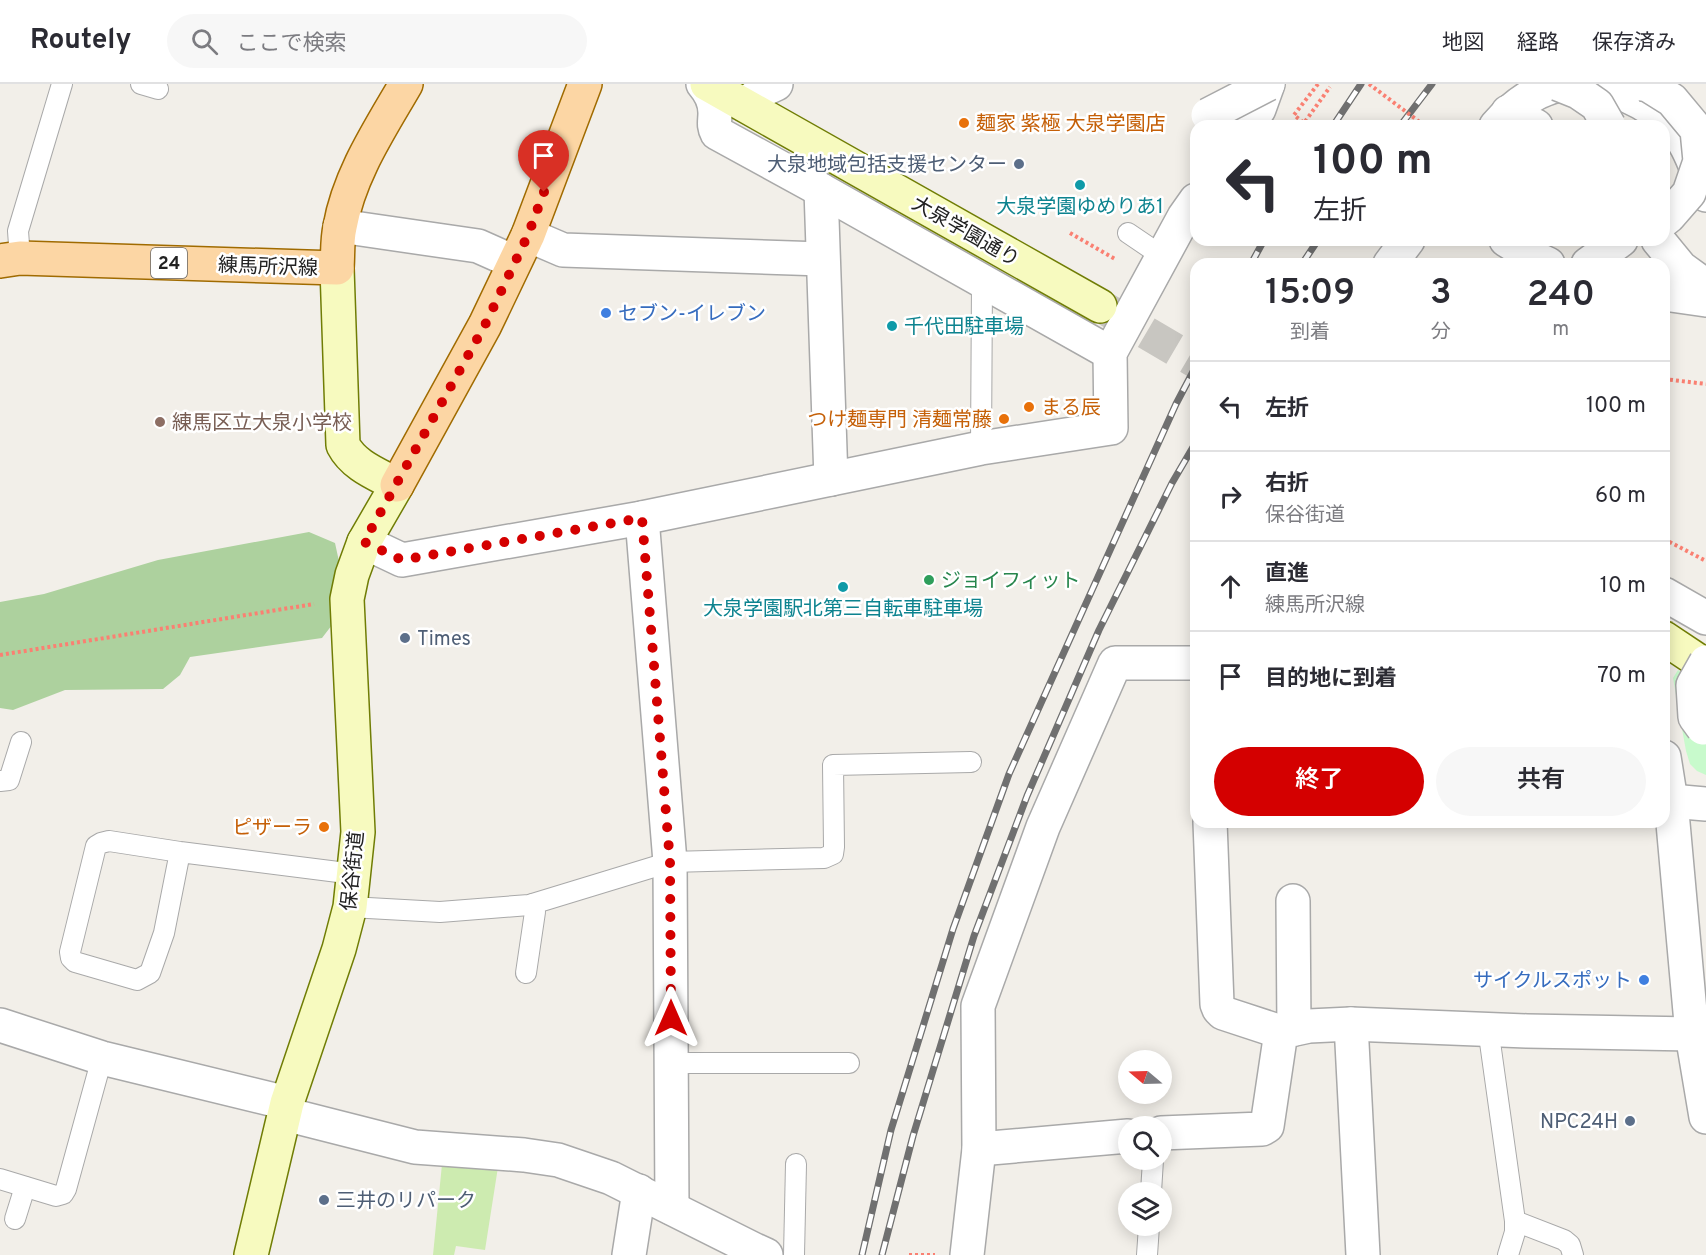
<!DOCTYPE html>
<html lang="ja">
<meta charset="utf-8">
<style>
:root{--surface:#fff;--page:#f7f7f7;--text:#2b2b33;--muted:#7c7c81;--line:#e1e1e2;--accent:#d40000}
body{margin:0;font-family:Overpass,"Noto Sans JP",sans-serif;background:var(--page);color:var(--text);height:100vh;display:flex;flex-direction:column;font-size:22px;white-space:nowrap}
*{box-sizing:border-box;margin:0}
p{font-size:20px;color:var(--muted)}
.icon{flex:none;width:33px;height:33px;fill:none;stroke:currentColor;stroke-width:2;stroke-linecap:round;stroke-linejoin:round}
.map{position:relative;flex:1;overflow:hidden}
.panel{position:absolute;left:1190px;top:174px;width:480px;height:570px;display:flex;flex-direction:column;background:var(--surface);border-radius:18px;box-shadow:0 3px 15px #0003}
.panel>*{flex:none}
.hud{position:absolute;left:1190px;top:36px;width:480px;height:126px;border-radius:18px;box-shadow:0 3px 15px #0003;background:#fff;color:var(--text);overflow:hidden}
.needle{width:39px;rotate:289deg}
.controls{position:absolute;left:1118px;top:966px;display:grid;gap:12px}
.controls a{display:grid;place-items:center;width:54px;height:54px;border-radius:50%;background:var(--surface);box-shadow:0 3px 15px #0003;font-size:30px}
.pin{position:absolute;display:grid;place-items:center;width:51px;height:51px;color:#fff;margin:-62px -26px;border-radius:50% 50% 50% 0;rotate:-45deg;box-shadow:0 0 6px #0007}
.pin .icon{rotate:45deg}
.me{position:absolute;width:66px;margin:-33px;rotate:0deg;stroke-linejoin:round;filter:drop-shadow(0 0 4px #0008)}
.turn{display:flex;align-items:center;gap:21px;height:126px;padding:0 24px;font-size:27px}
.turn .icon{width:78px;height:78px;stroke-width:2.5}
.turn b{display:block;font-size:42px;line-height:51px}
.eta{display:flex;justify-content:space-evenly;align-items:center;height:102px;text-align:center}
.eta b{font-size:36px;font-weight:600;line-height:42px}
.action{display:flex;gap:12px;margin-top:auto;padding:12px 24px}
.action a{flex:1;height:69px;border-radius:36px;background:var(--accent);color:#fff;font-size:24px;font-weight:600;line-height:69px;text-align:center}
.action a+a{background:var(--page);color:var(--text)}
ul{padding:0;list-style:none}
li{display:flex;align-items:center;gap:18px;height:90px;padding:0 24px;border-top:2px solid var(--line)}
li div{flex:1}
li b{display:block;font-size:22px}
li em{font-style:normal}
header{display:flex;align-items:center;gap:36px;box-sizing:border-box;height:84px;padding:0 30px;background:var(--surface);border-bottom:2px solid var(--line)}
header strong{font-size:28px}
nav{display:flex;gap:33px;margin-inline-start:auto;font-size:21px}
.search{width:420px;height:54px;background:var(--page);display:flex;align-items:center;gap:15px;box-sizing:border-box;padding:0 21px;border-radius:33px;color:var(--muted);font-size:22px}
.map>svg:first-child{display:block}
.grass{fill:#cdebb0}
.forest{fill:#add19e}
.park{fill:#c8facc}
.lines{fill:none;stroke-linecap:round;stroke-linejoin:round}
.secondary-tunnel{stroke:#c8c6c1;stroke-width:33;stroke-dasharray:33 16;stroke-linecap:butt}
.lane-casing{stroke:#a9a9a9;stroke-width:22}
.street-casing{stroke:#a9a9a9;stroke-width:36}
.secondary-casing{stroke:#707d05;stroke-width:36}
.primary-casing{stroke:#a06b00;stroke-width:36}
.path{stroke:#fa8072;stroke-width:4;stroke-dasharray:3 3;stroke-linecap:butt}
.lane{stroke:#fff;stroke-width:20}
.street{stroke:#fff;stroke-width:33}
.secondary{stroke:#f7fabf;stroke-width:33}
.primary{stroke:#fcd6a4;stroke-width:33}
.rail-casing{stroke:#707070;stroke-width:7}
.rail{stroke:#fff;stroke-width:4.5;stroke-dasharray:14;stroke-linecap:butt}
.street-bridge-casing{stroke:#a9a9a9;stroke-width:36;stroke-linecap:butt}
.path-bridge{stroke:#fa8072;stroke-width:4;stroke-dasharray:3 3;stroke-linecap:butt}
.street-bridge{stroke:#fff;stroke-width:33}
.route{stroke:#d40000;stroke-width:10;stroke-dasharray:0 18}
.food-dot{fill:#e8710a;stroke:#fff;stroke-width:2}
.service-dot{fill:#5c6f8a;stroke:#fff;stroke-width:2}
.culture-dot{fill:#0f9aa8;stroke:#fff;stroke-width:2}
.shop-dot{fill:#3f7fe0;stroke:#fff;stroke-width:2}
.education-dot{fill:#8d6e63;stroke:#fff;stroke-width:2}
.leisure-dot{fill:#2e9e5b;stroke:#fff;stroke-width:2}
.labels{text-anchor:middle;stroke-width:5;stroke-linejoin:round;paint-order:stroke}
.shield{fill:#fff;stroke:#646464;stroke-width:1.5}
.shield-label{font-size:18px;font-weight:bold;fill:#222}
.food-label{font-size:20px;fill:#c56008;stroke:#fff;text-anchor:start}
.service-label{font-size:20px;fill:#4e5e75;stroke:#fff;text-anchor:end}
.culture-label{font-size:20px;fill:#0d838f;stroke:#fff}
.street-label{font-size:20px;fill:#222;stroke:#fff}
.shop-label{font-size:20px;fill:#366cbe;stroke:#fff;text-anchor:start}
.education-label{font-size:20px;fill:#785e54;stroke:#fff;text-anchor:start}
.leisure-label{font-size:20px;fill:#27864d;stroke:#fff;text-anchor:start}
</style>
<header>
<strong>Routely</strong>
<div class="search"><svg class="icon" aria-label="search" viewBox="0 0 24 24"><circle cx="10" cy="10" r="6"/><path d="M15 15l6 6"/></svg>ここで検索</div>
<nav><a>地図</a><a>経路</a><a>保存済み</a></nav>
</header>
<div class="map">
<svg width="1706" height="1171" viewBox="0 0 1706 1171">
<rect width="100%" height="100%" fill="#f2efe9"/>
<path class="grass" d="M443,1070L498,1083L485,1166L456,1162L454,1171H433Z"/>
<path class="forest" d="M309,448L335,459L340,482L332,541L322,554L190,573L180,591L163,605L65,606L13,626L0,624V518L44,510L158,476Z"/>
<path class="park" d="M1678,586L1706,608V691L1697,687L1690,680L1686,667L1673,594Z"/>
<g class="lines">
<path class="secondary-tunnel" d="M1104,224L1196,278"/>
<g class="lane-casing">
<g id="lane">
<path d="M141,0L158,5"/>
<path d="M1128,149L1162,172"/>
<path d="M20,174L18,147L62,0"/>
<path d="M981,364L982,198"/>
<path d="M0,697L9,696L21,658"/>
<path d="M180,768L164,849L150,889L137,896L75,878L71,874L70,868L96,762L101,759L109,757L180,768L354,790"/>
<path d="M350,823L440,828L529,821L670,778L824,774L833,770L834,763L833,681L971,678"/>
<path d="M526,889L535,828L533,820"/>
<path d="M1488,944L1515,1137L1564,1156L1570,1161L1573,1171"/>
<path d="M671,979H849"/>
<path d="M0,1095L56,1112L63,1110L66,1105L102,974"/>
<path d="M1151,1108L1153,1076"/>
<path d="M15,1135L25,1103"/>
<path d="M794,1171L796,1080"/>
<path d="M1147,1171L1149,1142"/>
<path d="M1508,1171L1515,1148V1137"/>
</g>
</g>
<g class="street-casing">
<g id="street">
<path d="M703,0C710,8 715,18 715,29C715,37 713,42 717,49L821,106L1110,269"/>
<path d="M1588,0C1622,6 1663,25 1682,55C1693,71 1699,92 1706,111"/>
<path d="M745,21L763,6L776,0"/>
<path d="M1508,28L1536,42"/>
<path d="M1247,42L1259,25L1268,0"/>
<path d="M1496,42C1515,20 1537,4 1566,0"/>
<path d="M821,106L831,395"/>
<path d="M340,142L478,162L514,178"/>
<path d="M528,151L563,166L822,175"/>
<path d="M1506,156L1535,174L1548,180"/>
<path d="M1658,156L1681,184L1706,202"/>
<path d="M1390,180L1408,156"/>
<path d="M1588,180L1621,156"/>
<path d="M1664,210L1706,216"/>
<path d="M642,434L670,778L672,1124"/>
<path d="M364,458L402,476L642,434L981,364L1111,344L1110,269L1184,133L1196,116"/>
<path d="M1664,510L1706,534"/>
<path d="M1664,673L1671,717L1692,950L1706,1033"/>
<path d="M1671,717L1706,720"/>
<path d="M1210,738L1217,920L1219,925L1223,929L1281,948"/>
<path d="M1293,817L1294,945"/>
<path d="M1351,940L1363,1171"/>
<path d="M0,941L102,974L287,1019"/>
<path d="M285,1030L415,1063L524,1071L558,1076L611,1094L755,1166L766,1171"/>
<path d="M1161,1049L1262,1045L1267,1042L1281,948L1309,942L1351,940L1527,947L1692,950"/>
<path d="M979,1065L1128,1052"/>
<path d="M629,1171L639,1107"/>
<path d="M967,1171L979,1065L978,922L1043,743L1115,579H1196"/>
</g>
</g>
<g class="secondary-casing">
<g id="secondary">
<path d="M707,0L1100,222"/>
<path d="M1664,554L1706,582"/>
<path d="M251,1171L287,1019L339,865L350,823L358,748L347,515L352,491L364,458L397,401C377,390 354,382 343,361L337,184"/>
</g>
</g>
<g class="primary-casing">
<g id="primary">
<path d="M0,177L20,174L337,184C338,170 337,156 340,143C349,91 380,45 406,0"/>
<path d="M397,401L485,241L528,151L585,0"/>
</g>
</g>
<g class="path">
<path d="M1318,0L1294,31L1304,39L1330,3"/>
<path d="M1070,149L1115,175"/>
<path d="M1664,295L1706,300"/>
<path d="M1664,455L1706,477"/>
<path d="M0,571L314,520"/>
<path d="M909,1171H935"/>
</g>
<use href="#lane" class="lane"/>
<use href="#street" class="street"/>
<use href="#secondary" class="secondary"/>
<use href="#primary" class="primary"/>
<g class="rail-casing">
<g id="rail">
<path d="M1333,42L1361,0"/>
<path d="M1400,42L1432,0"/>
<path d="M1251,180L1264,156"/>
<path d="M1302,180L1318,156"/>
<path d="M862,1171L891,1046L953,845L1009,690L1176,320L1196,282"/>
<path d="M882,1171L913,1052L974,852L1027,712L1099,546L1172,399L1196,358"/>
</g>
</g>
<use href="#rail" class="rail"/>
<g class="street-bridge-casing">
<g id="street-bridge">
<path d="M1558,0L1578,8L1597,21L1609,42"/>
<path d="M1642,0L1648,1L1672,16L1697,46L1700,77L1689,109L1669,132L1664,136"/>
<path d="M1208,31L1268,0"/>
<path d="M1703,644L1695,633L1693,601L1706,578"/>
</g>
</g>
<path class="path-bridge" d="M1369,0L1425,42"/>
<use href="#street-bridge" class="street-bridge"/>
</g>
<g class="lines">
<path class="route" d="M544,108L528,151L485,241L364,458L402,476L642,434L670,778L671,934"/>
</g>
<g class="food-dot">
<circle cx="964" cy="39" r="6"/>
<circle cx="1029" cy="323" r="6"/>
<circle cx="1004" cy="335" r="6"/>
<circle cx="324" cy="743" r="6"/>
</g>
<g class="service-dot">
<circle cx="1019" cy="80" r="6"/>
<circle cx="405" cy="554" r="6"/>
<circle cx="1630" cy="1037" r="6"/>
<circle cx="324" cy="1116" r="6"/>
</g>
<g class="culture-dot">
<circle cx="1080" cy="101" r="6"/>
<circle cx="892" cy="242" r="6"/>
<circle cx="843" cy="503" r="6"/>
</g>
<g class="shop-dot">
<circle cx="606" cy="229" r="6"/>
<circle cx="1644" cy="896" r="6"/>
</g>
<circle class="education-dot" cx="160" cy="338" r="6"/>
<circle class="leisure-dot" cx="929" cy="496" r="6"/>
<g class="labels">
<rect class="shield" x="151" y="164" width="36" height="30" rx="4.5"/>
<g class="shield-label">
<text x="169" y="185">24</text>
</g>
<g class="food-label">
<text x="976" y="46">麺家 紫極 大泉学園店</text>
<text x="1041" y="330">まる辰</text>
<text x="992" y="342" text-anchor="end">つけ麺専門 清麺常藤</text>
<text x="312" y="750" text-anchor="end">ピザーラ</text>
</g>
<g class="service-label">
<text x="1007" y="87">大泉地域包括支援センター</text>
<text x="417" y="561" text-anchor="start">Times</text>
<text x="1618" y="1044">NPC24H</text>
<text x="336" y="1123" text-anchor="start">三井のリパーク</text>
</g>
<g class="culture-label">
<text x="1080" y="129">大泉学園ゆめりあ1</text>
<text x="904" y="249" text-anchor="start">千代田駐車場</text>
<text x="843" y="531">大泉学園駅北第三自転車駐車場</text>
</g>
<g class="street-label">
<text transform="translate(966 147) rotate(30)" y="7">大泉学園通り</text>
<text transform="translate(268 182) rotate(2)" y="7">練馬所沢線</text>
<text transform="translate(352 787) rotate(-84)" y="7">保谷街道</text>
</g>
<g class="shop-label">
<text x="618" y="236">セブン-イレブン</text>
<text x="1632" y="903" text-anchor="end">サイクルスポット</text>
</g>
<g class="education-label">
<text x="172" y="345">練馬区立大泉小学校</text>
</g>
<g class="leisure-label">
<text x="941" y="503">ジョイフィット</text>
</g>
</g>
</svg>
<div class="controls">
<a><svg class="needle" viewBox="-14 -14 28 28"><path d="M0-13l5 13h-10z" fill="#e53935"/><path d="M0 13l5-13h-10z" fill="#7c7c81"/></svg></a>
<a><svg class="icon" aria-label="search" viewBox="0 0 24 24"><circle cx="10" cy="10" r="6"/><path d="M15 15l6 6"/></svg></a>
<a><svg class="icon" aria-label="layers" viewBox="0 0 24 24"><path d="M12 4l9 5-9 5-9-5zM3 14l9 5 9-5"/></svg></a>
</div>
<div class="pin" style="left:544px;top:108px;background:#d93025"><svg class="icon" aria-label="arrive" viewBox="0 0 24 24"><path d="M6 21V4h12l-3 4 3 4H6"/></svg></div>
<svg class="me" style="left:671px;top:934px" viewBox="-20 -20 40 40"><path d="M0-17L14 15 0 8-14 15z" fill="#d40000" stroke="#fff" stroke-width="4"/></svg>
<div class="hud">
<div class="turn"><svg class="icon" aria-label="left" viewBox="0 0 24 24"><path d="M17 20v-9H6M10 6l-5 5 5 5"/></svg><div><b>100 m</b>左折</div></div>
</div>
<section class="panel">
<div class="eta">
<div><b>15:09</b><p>到着</p></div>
<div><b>3</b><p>分</p></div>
<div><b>240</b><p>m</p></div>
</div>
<ul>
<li><svg class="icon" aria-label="left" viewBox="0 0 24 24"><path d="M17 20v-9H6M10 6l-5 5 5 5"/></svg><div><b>左折</b></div><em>100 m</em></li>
<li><svg class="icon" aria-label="right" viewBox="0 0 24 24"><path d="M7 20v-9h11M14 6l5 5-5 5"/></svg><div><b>右折</b><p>保谷街道</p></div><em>60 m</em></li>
<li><svg class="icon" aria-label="ahead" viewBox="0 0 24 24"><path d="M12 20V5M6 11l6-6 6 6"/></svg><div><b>直進</b><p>練馬所沢線</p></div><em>10 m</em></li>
<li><svg class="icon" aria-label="arrive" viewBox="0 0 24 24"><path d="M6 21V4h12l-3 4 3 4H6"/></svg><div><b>目的地に到着</b></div><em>70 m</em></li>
</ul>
<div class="action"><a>終了</a><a>共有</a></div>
</section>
</div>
